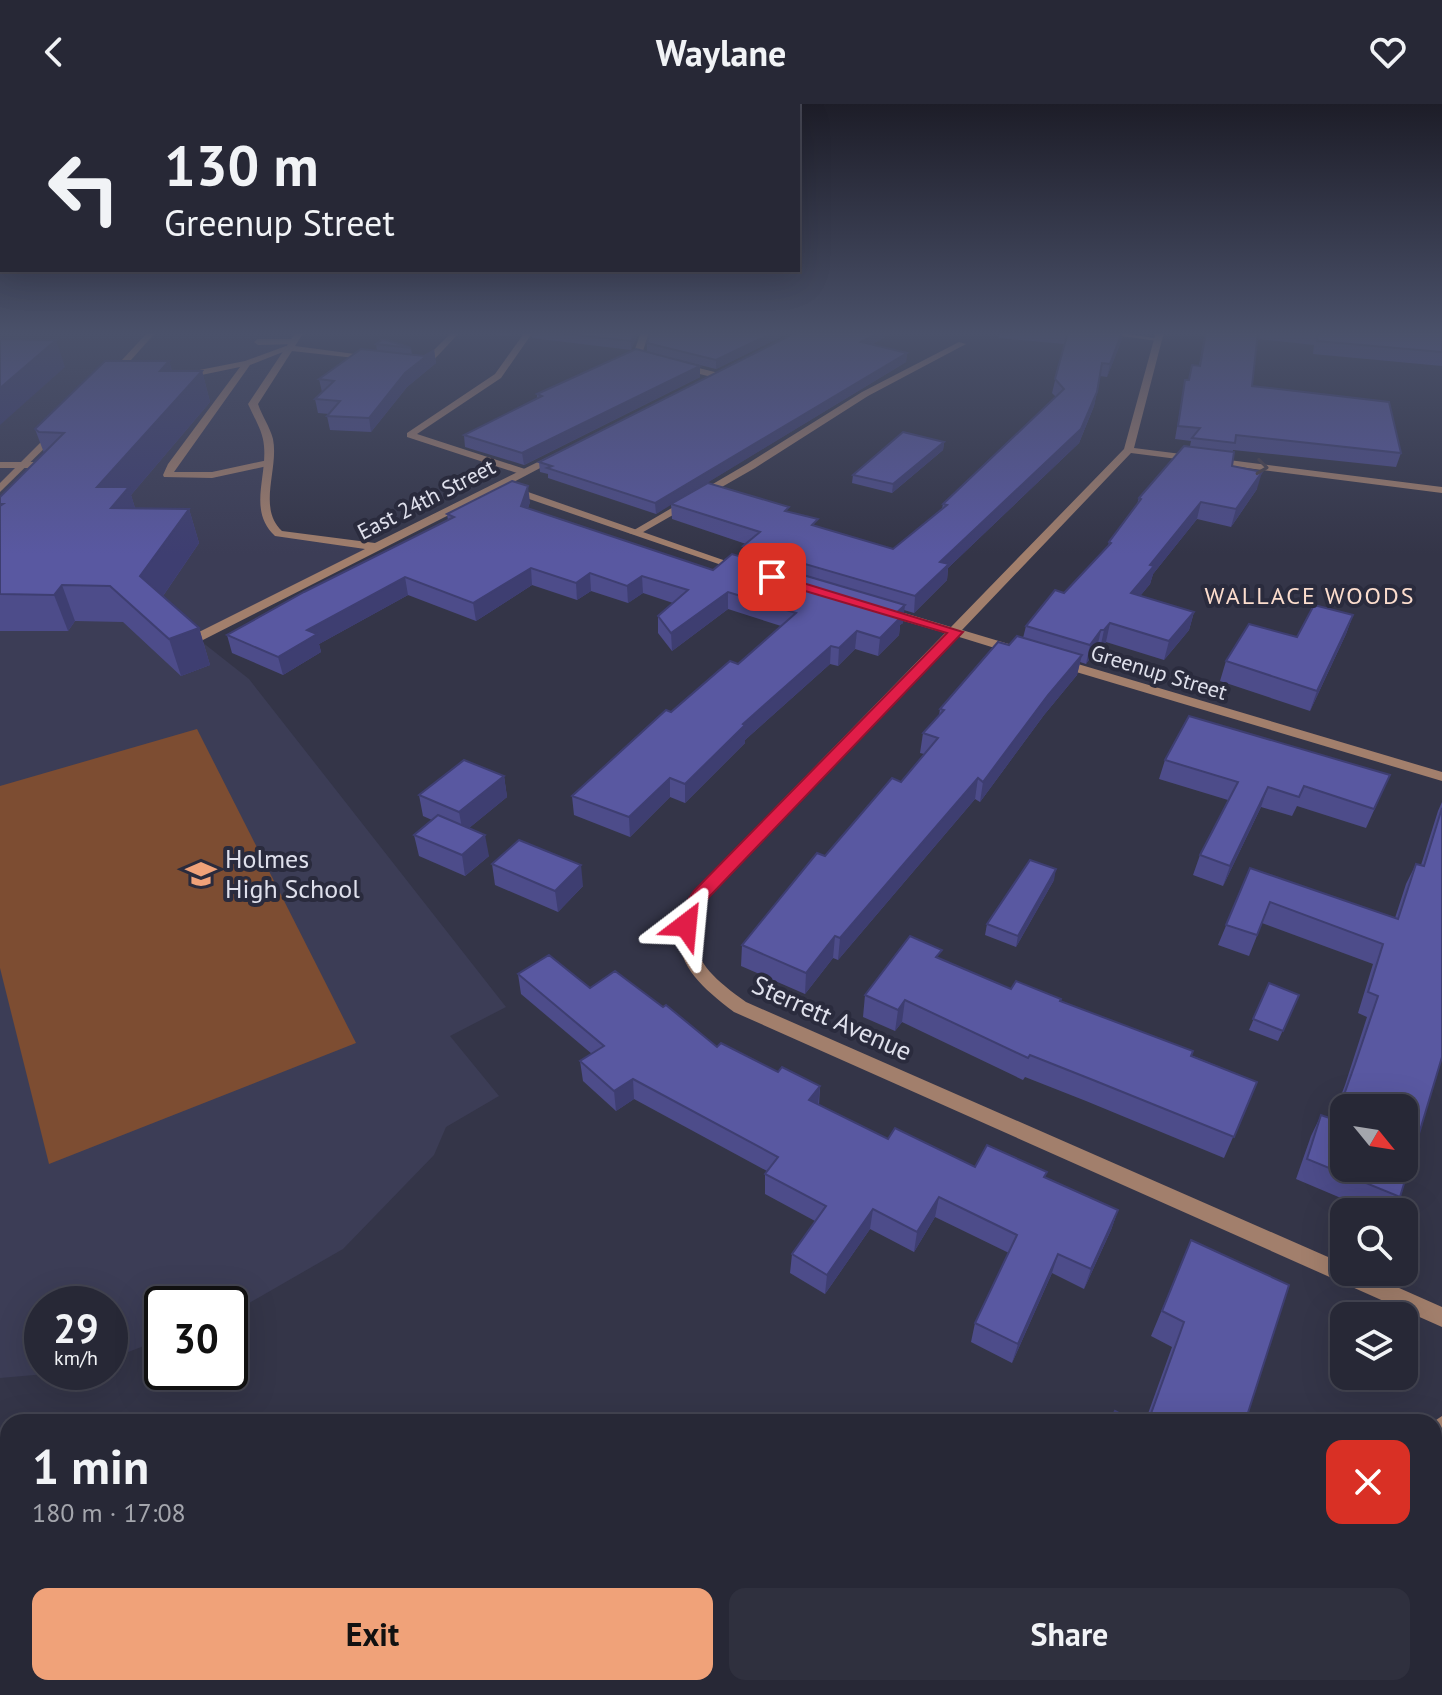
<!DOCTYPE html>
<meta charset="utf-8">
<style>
:root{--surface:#272836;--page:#2f303e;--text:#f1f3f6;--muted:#a4a6ad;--line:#434451;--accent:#f0a279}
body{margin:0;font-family:"PT Sans",sans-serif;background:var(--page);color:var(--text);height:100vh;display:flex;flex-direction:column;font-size:30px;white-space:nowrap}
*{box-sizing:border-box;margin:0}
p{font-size:26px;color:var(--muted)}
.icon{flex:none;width:44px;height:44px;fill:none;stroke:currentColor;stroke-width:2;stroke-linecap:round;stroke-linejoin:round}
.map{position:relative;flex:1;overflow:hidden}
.sheet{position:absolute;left:0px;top:1310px;width:1442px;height:282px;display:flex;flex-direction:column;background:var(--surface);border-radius:24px 24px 0 0;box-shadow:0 8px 32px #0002,0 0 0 2px var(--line)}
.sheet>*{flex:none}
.guide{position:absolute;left:0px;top:0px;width:800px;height:168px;box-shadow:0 8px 32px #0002,0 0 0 2px var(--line);background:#272836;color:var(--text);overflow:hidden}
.needle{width:52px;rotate:120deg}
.buttons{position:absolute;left:1330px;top:990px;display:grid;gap:16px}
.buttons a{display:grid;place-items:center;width:88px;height:88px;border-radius:16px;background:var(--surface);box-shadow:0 8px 32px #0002,0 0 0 2px var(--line);font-size:40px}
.speed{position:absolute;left:24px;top:1182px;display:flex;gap:16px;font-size:40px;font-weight:700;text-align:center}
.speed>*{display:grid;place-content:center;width:104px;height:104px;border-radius:50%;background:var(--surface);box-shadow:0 8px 32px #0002,0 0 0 2px var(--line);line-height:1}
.speed small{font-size:20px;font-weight:400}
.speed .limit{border:4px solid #111;border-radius:12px;background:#fff;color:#111}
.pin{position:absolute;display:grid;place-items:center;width:68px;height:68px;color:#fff;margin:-34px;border-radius:16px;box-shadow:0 4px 12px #0006}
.me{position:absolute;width:88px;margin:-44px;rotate:29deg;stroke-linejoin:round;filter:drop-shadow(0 0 6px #0008)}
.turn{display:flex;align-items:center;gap:28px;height:168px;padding:0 32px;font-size:36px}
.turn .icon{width:104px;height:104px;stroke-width:2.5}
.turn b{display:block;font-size:56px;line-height:68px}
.round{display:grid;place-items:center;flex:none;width:84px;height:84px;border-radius:16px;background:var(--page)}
.headline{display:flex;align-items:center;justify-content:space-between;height:136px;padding:0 32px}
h1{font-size:48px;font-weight:700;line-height:60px}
.button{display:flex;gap:16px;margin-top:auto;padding:16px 32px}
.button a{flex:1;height:92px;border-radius:16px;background:var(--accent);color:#111;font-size:32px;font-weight:700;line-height:92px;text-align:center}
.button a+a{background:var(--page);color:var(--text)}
header{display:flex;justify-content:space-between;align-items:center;height:104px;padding:0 32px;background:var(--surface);font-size:36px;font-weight:700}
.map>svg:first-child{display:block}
.built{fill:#3c3d56}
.green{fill:#7d4d32}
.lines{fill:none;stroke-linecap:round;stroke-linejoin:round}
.service{fill:#a27f6c;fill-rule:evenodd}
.pedestrian{fill:#a27f6c;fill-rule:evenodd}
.minor{fill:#a27f6c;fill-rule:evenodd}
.tertiary{fill:#a27f6c;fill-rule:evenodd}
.wall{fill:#4d4c8a}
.shaded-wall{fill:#3e3e71}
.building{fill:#5958a1;stroke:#3e3e71;stroke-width:2;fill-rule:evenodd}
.oneway{stroke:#484049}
.route{fill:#e11d48;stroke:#92132f;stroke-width:2}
.labels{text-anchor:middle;stroke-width:8;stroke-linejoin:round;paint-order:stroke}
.far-street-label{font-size:22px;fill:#dfe0ec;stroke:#2a2b3d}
.far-neighbourhood-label{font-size:24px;letter-spacing:2px;fill:#fcddcd;stroke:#2a2b3d}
.poi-label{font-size:26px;fill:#dfe0ec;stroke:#2a2b3d;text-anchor:start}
.street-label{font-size:26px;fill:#dfe0ec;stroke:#2a2b3d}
</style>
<header><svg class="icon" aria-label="back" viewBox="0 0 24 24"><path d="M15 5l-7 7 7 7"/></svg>Waylane<svg class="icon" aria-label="heart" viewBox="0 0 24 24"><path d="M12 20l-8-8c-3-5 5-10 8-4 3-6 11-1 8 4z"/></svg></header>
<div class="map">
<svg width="1442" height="1591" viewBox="0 0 1442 1591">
<rect width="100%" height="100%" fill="#343548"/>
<path class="built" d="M0,228H300L255,293L269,336L266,383L272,426L377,443L197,534L249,575L506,903L450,932L499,992L446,1023L434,1051L343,1145L230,1210V1200H162V1235L110,1255V1200H42V1268H68L0,1274Z"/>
<path class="green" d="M197,625L356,939L49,1060L0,864V682Z"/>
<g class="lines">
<g class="service">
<path d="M525,228H533L501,274L417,330L528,366V370H520L407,333V329L495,270Z"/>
<path d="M1091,228H1113L1162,235L1158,237Z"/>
<path d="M292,235L295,236V240L258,241L254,238L258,235Z"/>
<path d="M959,238L966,240L868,292L755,364L638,431L629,429L747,360L862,288Z"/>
<path d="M286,242L293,244L250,261L174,368H212L268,356L272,357V361L212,374L164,373L163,371L168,360L240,263L182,275L178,272L179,270L245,257Z"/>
<path d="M1434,1489L1442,1492V1520L1434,1517Z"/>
</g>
<path class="pedestrian" d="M0,358H43L48,361L43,364H0Z"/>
<g class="minor">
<path d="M148,228H156L114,275H108V271Z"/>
<path d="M296,228H304L295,242L377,253L373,256L292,247L258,300C262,312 270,323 273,335C279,365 257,404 282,427L375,439L558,348L561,349V353L508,381L749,465L739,467L500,385L201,537H193V531L365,445L275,432C248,407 267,374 264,342C263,327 254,314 248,300Z"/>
<path d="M452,228H460L429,261H416V257L424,256Z"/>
<path d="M641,228H649L643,247L655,253V257H649L634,248Z"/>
<path d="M1156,228H1164L1134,344L1442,383V389L1131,349L962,526L1019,543V549H1011L956,532L706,794C679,845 705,869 746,898L1344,1160V1168H1363L1442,1203V1223L734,908C687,873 661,843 694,787L945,529L880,510V504H888L951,523L1124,345Z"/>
<path d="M682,260L719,269L720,271L716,274L679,265L678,263Z"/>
<path d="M52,327L60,329L0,388V379Z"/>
<path d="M1061,555L1442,668V677L1056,562L1055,559Z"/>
</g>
<g class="tertiary">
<path d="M1442,1312V1369L1434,1372L1433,1318Z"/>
<path d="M1372,1584H1398L1397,1591H1371Z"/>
</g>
</g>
<g class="wall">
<path d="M478,228H512L509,232Z"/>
<path d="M532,228H639L631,246L532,234Z"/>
<path d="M650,228H791L716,265L667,253L700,273L524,361L465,343L464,331L537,295V290L647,248V239Z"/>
<path d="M797,228H893L871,241L907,249L906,258L690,389L789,408L818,423L893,445L942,405L943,400L1056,293L1052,289L1064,240L999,234L1000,228H1123L1122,235L1107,273L1100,272L1094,302L1079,339L948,464L947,476L914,509L904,506L903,519L900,521L899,531L878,552L855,545L838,562L830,560L745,636V639L685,699L670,693L630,733L574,711L572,692L671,608L738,560L781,522L728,505L672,547L658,529V512L673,499L643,489L628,499L591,487L577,496L532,481L476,517L408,491L319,540L321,548L283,571L232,549L227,531L448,416L447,410L530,398L528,404L713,466L743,454V442L746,440L672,415L671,400L656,410L548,374V370L540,368L539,358Z"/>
<path d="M1205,228H1442V262L1313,250L1314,241L1257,235L1252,282L1401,349L1396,363L1233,346L1232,362L1257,385L1231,423L1197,415L1153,470L1150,480L1140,492L1194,508L1189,526L1164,556L1106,538L1100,545L1097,544L1086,560L1080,558L1077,571L1044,611L980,698L975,695L838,856L833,854L805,890L741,862L742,841L825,752L901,678L924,650L920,649L923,629L939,612L940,605L1009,541L1023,534L1026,522L1064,489L1108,443L1109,438L1137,400L1139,394L1190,342L1191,337L1175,335L1185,276H1189L1192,261L1199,262Z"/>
<path d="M376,240L411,244L412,251L424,252L434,246L436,259L407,283L371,328L330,326L327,312L329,310L318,309L315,295L322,288L319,275L377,247Z"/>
<path d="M169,257L172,267H202L210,298L131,391L135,404L189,405L199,439L163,492L199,524L210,561L181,572L123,518L75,517L68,527H0V393L44,349L35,325Z"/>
<path d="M944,338L943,346L892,389L852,379L853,371Z"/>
<path d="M1353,511L1346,530L1310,607L1220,577L1226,557L1297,533Z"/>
<path d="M1165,656L1390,671L1366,724L1297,702L1292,712L1261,703L1223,782L1193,771L1200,751L1228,696L1159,675Z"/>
<path d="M504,672L507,693L469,724L489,752L465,772L419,752L414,731L432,716L423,712L419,691Z"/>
<path d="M1442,698V953L1400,1093L1391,1108H1374L1296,1075L1311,1032L1321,1011L1332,1015L1345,981L1367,913L1358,909L1373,860L1262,819L1249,852L1218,841L1250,764L1395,814L1406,780L1416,760L1421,761L1438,707Z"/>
<path d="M492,760L583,782L558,808L495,781Z"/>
<path d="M1054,776L1016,843L985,831L987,820Z"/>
<path d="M940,855L1011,885L1061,895L1060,898L1257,978L1224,1054L1086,997L1025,973L1023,976L902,918L895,927L863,913L865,891Z"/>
<path d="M518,870L590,884L663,903L717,943L778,968L820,982L819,1001L888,1035L975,1063L1045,1073L1118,1106L1111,1126L1084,1185L1052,1169L1012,1259L971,1238L975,1219L1009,1149L935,1113L914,1148L870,1125L825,1190L790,1169L792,1150L815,1117L765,1090V1070L767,1067L634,995L616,1007L583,977L580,957L592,950L521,890Z"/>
<path d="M1269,879L1299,891L1278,937L1249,926Z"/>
<path d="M1191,1136L1245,1318H1145L1172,1243L1151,1232Z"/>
<path d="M984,1584H1143L1151,1591H994Z"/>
</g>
<g class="shaded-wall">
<path d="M635,228H639L631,246V237Z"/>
<path d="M774,228H791L716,265V256Z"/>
<path d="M879,228H893L860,247L861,238Z"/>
<path d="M1122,228V235L1107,273L1110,260Z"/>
<path d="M56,236L65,263L0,321V284Z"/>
<path d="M434,246L436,259L407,283L371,328L369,314L405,269Z"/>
<path d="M907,249L906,258L656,410L655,399Z"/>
<path d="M169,257L178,288L160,267Z"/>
<path d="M700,262V273L524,361L522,349Z"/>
<path d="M202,267L210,298L131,391L139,417L123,438L97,383Z"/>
<path d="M1097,288L1094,302L1079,339L948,464L947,476L914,509L915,492L940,458Z"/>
<path d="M944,338L943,346L892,389L893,380Z"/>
<path d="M1262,368L1257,385L1231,423L1236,405Z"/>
<path d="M528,382L530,398L523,418L521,402Z"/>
<path d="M1201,398L1197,415L1153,470L1150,480L1127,508L1131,489L1150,461Z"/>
<path d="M189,405L199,439L152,508L140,472Z"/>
<path d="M531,464L532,481L476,517L473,499Z"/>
<path d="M590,469L591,487L577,496L576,479Z"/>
<path d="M642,472L643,489L628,499L627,482Z"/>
<path d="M405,473L408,491L319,540L321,548L283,571L278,553L307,526Z"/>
<path d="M62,481L75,517L68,527L54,491Z"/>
<path d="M728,488V505L672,547L671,529Z"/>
<path d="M905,501L903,519L900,521L899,531L878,552L880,534L894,511Z"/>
<path d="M1194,508L1189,526L1164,556L1169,537Z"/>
<path d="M1353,511L1346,530L1310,607L1317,587Z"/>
<path d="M1110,519L1106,538L1100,545L1104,526Z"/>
<path d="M199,524L210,561L181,572L169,535Z"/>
<path d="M1101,526L1097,544L1086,560L1090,541Z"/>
<path d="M857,527L855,545L838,562L839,544Z"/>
<path d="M831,542L830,560L745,636V639L685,699V680L743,620Z"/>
<path d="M1082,551L1077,571L1044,611L980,698L983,678L1048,591Z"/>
<path d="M504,672L507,693L463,729L459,708Z"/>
<path d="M670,674V693L630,733L629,713Z"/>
<path d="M978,674L975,695L838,856L840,834Z"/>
<path d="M1268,683L1261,703L1223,782L1230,762Z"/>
<path d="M485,731L489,752L465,772L462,751Z"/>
<path d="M581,761L583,782L558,808L555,787Z"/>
<path d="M1056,765L1054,776L1016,843L1018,832Z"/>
<path d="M835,832L833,854L805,890L806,869Z"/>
<path d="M905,896L902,918L895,927L898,906Z"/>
<path d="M633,975L634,995L616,1007L614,987Z"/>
<path d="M820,982L818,1002L809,996Z"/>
<path d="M939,1093L935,1113L914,1148L917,1128Z"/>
<path d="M873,1105L870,1125L825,1190L827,1171Z"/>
<path d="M1118,1106L1111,1126L1084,1185L1091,1165Z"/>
<path d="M1058,1150L1052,1169L1012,1259L1018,1240Z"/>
<path d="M337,1584H348L343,1591H332Z"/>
</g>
<g class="building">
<path d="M548,228H635L631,237Z"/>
<path d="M650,228H774L716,256L647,239Z"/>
<path d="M797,228H879L861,238L907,249L655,399L547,364L552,362L539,358Z"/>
<path d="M1068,228H1122L1110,260L1102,259L1097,288L1081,325L940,458L949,460L915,492L743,442L760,428L671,400L708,379L789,403L785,407L818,415L812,421L893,445L947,401L943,400L1064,285L1055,275Z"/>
<path d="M1206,228H1258L1252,282L1389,298L1401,349L1236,331L1235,339L1192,334L1200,324L1178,322L1185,276H1189L1192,261L1200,262Z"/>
<path d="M1311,228H1442V248L1317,237L1318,228Z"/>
<path d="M0,235L56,236L0,284Z"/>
<path d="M383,235L411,244L376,240Z"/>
<path d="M361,245L424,252L434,246L405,269L369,314L327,312L340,297L315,295L334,277L319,275Z"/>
<path d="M636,245L700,262L522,349L464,331L542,292L537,290Z"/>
<path d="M105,257H169L160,267H202L97,383H129L111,404L189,405L140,472L199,524L169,535L110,482L62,481L54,491L0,490V402L3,400H0V393L64,329L39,328L35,325Z"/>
<path d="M903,328L944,338L893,380L853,371Z"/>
<path d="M1184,342L1234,348L1232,362L1262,368L1236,405L1201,398L1150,461L1154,462L1131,489L1194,508L1169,537L1110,519L1104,526H1101L1090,541L1026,522L1055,486L1064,489L1111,439L1109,438L1141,395L1139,394Z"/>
<path d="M512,377L528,382L521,402L713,466L732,450L905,501L894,511L901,513L880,534L857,527L839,544L831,542L743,620L745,621L685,680L670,674L629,713L572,692L666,606L671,608L730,557L738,560L796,509L728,488L671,529L658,512L688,486L642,472L627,482L590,469L576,479L531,464L473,499L405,473L307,526L317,530L278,553L227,531L304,488L454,413L447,410Z"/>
<path d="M1314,501L1353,511L1317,587L1226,557L1249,520L1297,533Z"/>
<path d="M1017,532L1082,551L1048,591L983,678L978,674L840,834L835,832L806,869L742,841L817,749L825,752L892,674L901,678L938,634L923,629L944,606L940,605L998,538L1009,541Z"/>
<path d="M1189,612L1390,671L1374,705L1304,682L1299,693L1268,683L1230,762L1200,751L1238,678L1165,656Z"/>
<path d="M464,656L504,672L459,708L419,691Z"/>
<path d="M1442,704V953L1400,1093L1307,1055L1321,1011L1335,1016L1355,960L1378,892L1368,888L1383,840L1270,798L1257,831L1226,821L1250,764L1398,815L1416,760L1424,762ZM1344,1004H1404V1064H1344Z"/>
<path d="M438,711L485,731L462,751L414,731Z"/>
<path d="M519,736L581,761L555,787L492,760Z"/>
<path d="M1030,756L1056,765L1018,832L987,820Z"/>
<path d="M910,832L942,846L936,853L1011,885L1016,877L1061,895L1060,897L1193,947L1191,952L1257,978L1234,1033L1093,976L1030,951L1028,954L905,896L898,906L865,891Z"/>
<path d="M549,851L590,884L615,867L663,903L666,901L717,943L721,939L778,968L782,963L820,982L809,996L888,1035L895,1024L975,1063L987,1041L1047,1068L1044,1073L1118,1106L1091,1165L1058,1150L1018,1240L975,1219L1017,1131L939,1093L917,1128L873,1105L827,1171L792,1150L826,1102L765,1070L778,1053L633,975L614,987L580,957L604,942L518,870Z"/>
<path d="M1269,879L1299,891L1283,927L1253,915Z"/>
<path d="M1191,1136L1289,1181L1245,1318H1148L1184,1218L1162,1207Z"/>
<path d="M1115,1307L1135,1318H1110Z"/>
<path d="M305,1584H337L332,1591H300Z"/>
<path d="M1025,1584H1143L1151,1590V1591H1035Z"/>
</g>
<defs><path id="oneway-chevron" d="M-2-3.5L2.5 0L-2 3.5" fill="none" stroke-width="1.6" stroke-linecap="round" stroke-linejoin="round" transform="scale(2)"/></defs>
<use class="oneway" href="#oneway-chevron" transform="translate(1262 363) rotate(7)"/>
<linearGradient id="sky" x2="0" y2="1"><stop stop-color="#1d1d28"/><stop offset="0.51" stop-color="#4a516a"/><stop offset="1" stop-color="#4a516a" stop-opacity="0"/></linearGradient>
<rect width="1442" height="450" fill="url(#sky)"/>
<path class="route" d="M768,471H777L963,528L707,795L693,825L686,827L677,821L680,808L694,787L947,529L768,476Z"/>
<defs>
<g id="school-bare" transform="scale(2.4)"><path d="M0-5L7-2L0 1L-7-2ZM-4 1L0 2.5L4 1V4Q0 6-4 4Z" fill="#f0a279" stroke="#2a2b3d" stroke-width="2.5" paint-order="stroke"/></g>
</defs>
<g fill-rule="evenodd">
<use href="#school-bare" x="201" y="770"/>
</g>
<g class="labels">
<g class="far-street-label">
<text transform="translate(426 395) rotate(-27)" y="8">East 24th Street</text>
<text transform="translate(1159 568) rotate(17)" y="8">Greenup Street</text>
</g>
<g class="far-neighbourhood-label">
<text x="1310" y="500">WALLACE WOODS</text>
</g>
<g class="poi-label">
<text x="225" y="764">Holmes<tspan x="225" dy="30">High School</tspan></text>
</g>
<g class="street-label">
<text transform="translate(832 914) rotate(24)" y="9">Sterrett Avenue</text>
</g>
</g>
</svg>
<div class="buttons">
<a><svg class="needle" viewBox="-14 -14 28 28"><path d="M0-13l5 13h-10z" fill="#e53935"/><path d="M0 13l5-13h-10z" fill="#a4a6ad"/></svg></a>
<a><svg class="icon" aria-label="search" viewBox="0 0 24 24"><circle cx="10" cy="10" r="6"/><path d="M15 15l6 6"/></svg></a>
<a><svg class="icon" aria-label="layers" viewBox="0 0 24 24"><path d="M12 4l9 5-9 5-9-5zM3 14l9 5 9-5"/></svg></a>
</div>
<div class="speed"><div>29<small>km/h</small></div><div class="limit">30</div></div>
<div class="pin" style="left:772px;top:473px;background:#d93025"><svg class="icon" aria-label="arrive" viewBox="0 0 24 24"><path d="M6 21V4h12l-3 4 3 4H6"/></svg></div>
<svg class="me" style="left:686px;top:821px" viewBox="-20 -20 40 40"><path d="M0-17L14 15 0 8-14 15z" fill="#e11d48" stroke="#fff" stroke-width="4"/></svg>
<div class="guide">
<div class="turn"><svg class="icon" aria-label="left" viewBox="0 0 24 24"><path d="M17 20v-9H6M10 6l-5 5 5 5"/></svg><div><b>130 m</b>Greenup Street</div></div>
</div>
<section class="sheet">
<div class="headline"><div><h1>1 min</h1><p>180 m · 17:08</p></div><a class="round" style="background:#d93025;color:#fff"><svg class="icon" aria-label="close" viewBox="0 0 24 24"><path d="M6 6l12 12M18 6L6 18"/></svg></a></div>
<div class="button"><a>Exit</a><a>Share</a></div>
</section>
</div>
